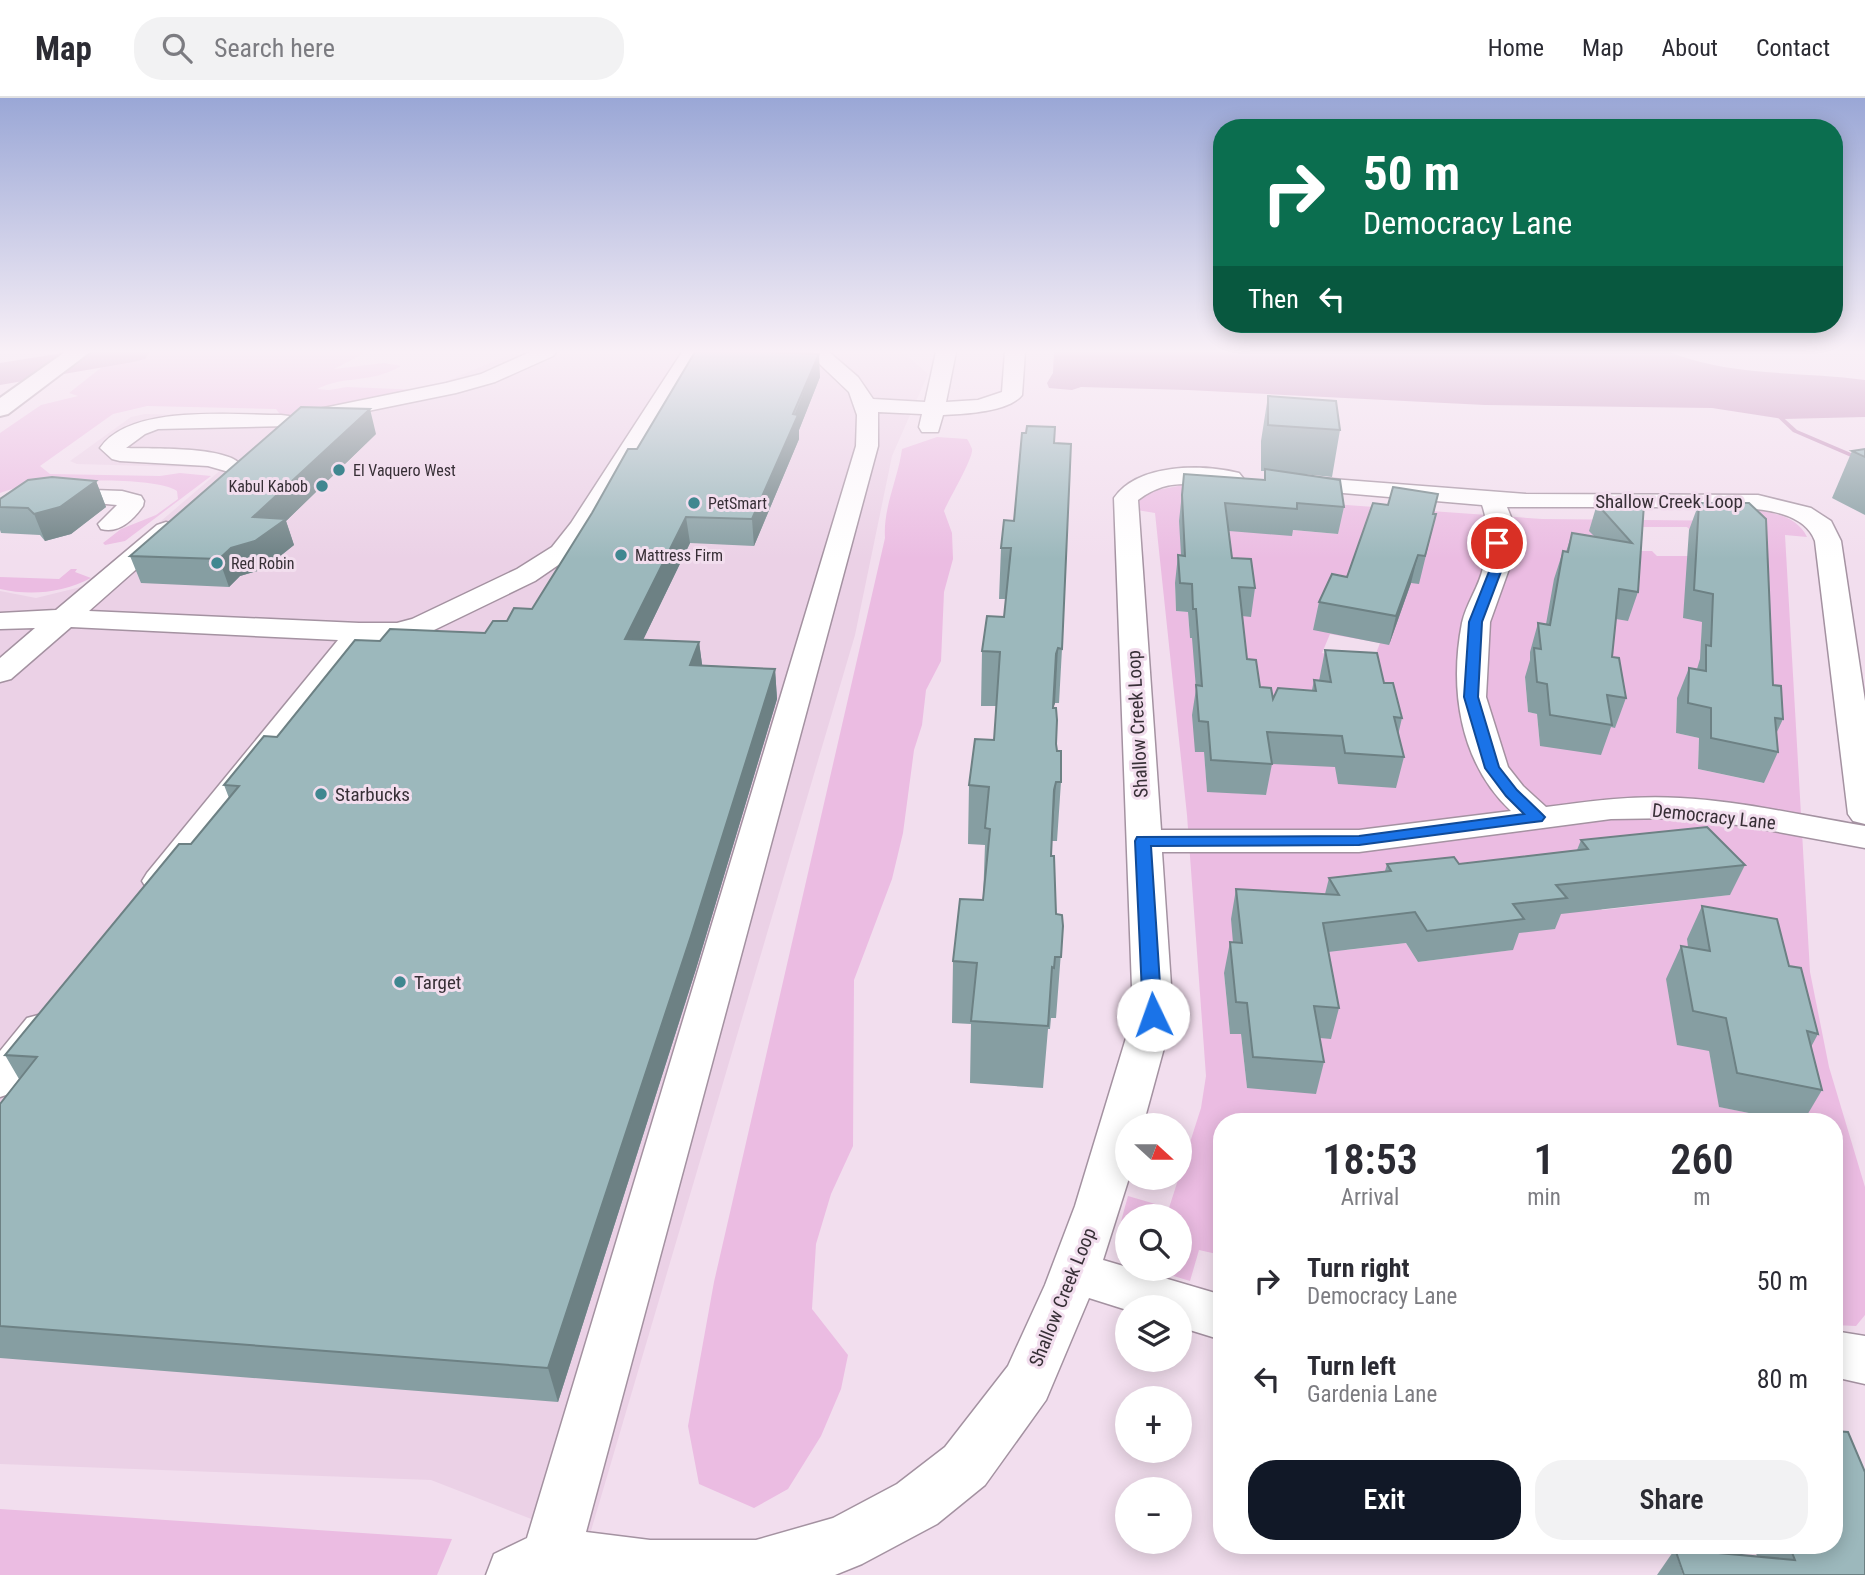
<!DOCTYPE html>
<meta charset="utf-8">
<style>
:root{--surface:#fff;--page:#f2f2f3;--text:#2b2b33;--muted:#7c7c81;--line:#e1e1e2;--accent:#111827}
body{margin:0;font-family:"Roboto Condensed",sans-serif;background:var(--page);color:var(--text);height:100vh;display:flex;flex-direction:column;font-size:26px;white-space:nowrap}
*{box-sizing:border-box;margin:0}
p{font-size:23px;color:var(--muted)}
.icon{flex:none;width:38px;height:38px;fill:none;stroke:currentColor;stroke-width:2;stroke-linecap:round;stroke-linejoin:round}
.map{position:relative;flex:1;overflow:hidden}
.sheet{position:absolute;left:1213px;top:1015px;width:630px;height:441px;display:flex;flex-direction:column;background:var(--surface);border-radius:28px;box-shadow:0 4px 18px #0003}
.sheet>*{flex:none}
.hud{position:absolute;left:1213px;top:21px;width:630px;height:214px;border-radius:28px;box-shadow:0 4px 18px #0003;background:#0b6e4f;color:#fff;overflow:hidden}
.needle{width:46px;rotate:111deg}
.buttons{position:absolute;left:1115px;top:1015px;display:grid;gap:14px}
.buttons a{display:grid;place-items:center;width:77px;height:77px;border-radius:50%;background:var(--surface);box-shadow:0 4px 18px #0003;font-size:35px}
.pin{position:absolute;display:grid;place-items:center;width:60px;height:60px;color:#fff;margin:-30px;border:4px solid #fff;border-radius:50%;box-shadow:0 2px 7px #0007}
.me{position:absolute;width:77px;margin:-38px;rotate:357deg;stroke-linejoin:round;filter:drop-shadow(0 0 5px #0008)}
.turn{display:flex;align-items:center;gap:24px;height:147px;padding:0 35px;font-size:32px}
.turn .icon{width:91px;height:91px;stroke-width:2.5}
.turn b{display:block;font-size:49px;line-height:60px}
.then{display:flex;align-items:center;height:66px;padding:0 35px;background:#0003;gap:14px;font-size:26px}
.eta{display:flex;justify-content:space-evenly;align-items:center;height:119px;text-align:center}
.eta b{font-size:42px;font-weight:600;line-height:49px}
.primary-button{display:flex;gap:14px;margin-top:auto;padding:14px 35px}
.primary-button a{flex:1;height:80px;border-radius:28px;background:var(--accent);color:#fff;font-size:28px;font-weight:600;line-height:80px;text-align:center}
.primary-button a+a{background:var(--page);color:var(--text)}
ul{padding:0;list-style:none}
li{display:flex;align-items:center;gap:21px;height:98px;padding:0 35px}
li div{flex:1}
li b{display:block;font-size:26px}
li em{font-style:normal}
header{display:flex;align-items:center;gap:42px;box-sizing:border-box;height:98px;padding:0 35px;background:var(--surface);border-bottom:2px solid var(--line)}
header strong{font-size:33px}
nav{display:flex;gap:38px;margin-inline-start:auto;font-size:24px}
.search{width:490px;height:63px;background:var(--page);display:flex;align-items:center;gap:18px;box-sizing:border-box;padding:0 24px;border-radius:28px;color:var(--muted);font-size:26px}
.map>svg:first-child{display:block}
.built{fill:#ebd1e6}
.green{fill:#ebbce2;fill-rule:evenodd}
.water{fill:#c593bc}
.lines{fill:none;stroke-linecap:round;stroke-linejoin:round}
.stream{fill:#c593bc;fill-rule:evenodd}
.river{fill:#c593bc;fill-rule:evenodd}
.minor-casing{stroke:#a492a1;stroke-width:3}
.highway-casing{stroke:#a492a1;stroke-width:4}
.minor{fill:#fff;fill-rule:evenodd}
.highway{fill:#fff;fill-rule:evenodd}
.wall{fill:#869ea2}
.shaded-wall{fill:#6d8184}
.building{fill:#9cb8bc;stroke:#6d8184;stroke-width:2}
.route{fill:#1a73e8;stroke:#114b97;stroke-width:2}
.poi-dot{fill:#408790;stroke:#f2deee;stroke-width:2.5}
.labels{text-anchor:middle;stroke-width:6;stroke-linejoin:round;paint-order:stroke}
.far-poi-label{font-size:16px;fill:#372f36;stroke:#f2deee;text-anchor:start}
.street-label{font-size:19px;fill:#372f36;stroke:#f2deee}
.poi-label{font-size:19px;fill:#372f36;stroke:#f2deee;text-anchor:start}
</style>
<header>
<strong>Map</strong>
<div class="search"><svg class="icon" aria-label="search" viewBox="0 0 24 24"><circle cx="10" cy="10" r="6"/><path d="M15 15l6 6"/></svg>Search here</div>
<nav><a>Home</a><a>Map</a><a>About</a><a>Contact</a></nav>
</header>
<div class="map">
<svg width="1865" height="1477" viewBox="0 0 1865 1477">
<rect width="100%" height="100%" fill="#f2deee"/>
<path class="built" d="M516,254H903L928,276L892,358L855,537L588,1443L431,1382L0,1366V493L36,500L85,488L223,370L77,366L70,363L131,319L145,316L290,320L416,296Z"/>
<g class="green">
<path d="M121,254H367L334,271L384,265L401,268C371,286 344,277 317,291L329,292L347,289L423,292L289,318L282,319L276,311L147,308L113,316L40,368L50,376L160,378L180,375L211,378L125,443L105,447L103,445L121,431L156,417L178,401L177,393C155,378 55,382 26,387C17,389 9,392 0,395V335L41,307L78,298L69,295Z"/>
<path d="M937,339L967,341C968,342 972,350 972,351C974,359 949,401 944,413L952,435L953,461L944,494L941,563L926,592L922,627L914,652L903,735L892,781L854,882L853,1048L831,1096L816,1146L812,1211L848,1257L841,1291L821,1338L788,1391L754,1410L699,1386L688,1328L714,1184L885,440C883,409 898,381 902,351Z"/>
<path d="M1183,387L1207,397L1542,421L1745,423L1738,411C1763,413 1795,414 1807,439L1785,437L1810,874L1829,969L1865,1089V1217L1856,1228L1834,1227V1024H1802L1789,967L1709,953L1720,1009L1793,1024H1222L1221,1157L1199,1152L1190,1183L1151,1171H1180V1118H1127V1144L1120,1127L1128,1098L1169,1110L1201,1010L1206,978L1187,717L1155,415L1137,412V404L1152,393ZM1336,416L1338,436L1292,432L1291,437L1223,432ZM1630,429H1687L1718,458H1657L1652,453H1606ZM1175,485L1251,518H1234L1190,540L1188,514L1176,513ZM1683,520L1758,534L1701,547L1702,524ZM1330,536L1380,545L1372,566L1322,555ZM1525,580H1532L1615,629L1596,627L1540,648L1537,616L1528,614ZM1677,600L1763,685L1698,671L1699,640L1676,635ZM1198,618L1266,697L1207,693L1204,654H1195ZM1570,773L1729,797L1602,812ZM1323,810L1512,852L1418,864L1406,845L1347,852ZM1224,876H1236L1330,940H1307L1247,990L1241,936L1230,935Z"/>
<path d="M71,471H77L75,474L91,480C62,495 31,498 0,491V479L59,481Z"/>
<path d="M0,1411L452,1441L437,1477H0Z"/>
</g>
<path class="water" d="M1054,254H1670C1731,279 1800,273 1865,282V319L1783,321L1712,310L1485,307L1188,292L1081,289L1072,292L1049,290L1047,285L1053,275Z"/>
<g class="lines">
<path class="stream" d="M1774,311L1797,332L1865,361V365L1793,334L1772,314L1771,313Z"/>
<path class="river" d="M68,254H150L145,261L133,264L0,287V265Z"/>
<g class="minor-casing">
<g id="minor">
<path d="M530,254H556L553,258L495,284L456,295L304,326L296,325L293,320L296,315L304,314L446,285L481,276Z"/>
<path d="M682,254H702L594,429L570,459L535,483L432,533L399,543H367L173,791L160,795L147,791L142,783L147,775L338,542L71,529L11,581L0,584V560L35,530L0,531V515L56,512L157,427L166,424L175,427L179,432L175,437L89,513L359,525H397L412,521L517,471L552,449L571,425Z"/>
<path d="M807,254H829L858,279L873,301L925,304L936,254H956L946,304L978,302L1002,294L1005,254H1025L1022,297C1009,314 964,316 943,317L938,334H922L919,329L922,316L878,314V348L586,1434L650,1442H756L833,1420L897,1386L945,1349L1008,1268L1045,1187L1075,1108L1133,917L1114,400C1138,365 1203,366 1239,375L1243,380L1239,385C1202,394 1176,373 1138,402L1161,732H1359L1511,713C1460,665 1449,592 1462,525C1466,506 1479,489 1483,470C1487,451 1489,425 1482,407L1285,390L1281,385L1285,380L1293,378L1526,396L1758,397L1811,410L1831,423L1841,443L1865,603V726L1853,723L1848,716L1815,443C1804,412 1758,411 1730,409H1507L1511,419L1509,471L1490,524L1486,599L1508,669L1523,688L1546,709C1590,703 1635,697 1680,700C1742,703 1804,718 1865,728V750L1746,728L1679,720L1611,721L1359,754H1162L1173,917L1143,1027H1127V1080H1129L1103,1162L1222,1197V1242L1180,1229V1209H1127V1212L1089,1200L1046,1302L985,1387L937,1426L862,1466L835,1477H486L494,1456L527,1440L856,348L857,317L849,294Z"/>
<path d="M281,317L289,318L292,323L289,328L158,331L145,336L126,350C150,351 227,348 241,367L237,372L229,374L208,368L120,363L112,361L100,350C130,306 232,317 281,317Z"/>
<path d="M93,392L122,393L141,398L144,403L143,408C133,422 119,436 101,431L98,426L117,407L84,404L81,399L84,394Z"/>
<path d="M42,916L57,920L63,931L15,994L0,999V953L27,920Z"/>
<path d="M1834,1233L1865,1238V1286L1834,1279Z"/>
</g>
</g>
<g class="highway-casing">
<path id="highway" d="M65,254H90L8,316L0,318V300Z"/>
</g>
<use href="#minor" class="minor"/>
<use href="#highway" class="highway"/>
</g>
<g class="wall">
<path d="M695,254H782L781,255L820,279L799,332V341L754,448L690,445L643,542L699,544L702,567L775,571L777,601L696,871L558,1304L0,1260V1006L19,981L5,957L191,746L229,700L224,687L380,543L485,535L532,511L637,351Z"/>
<path d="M1268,298L1340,332L1332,379L1303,376L1344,409L1338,436L1293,432L1292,438L1229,433L1232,460L1255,490L1251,519L1242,518L1247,561L1260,589L1273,601L1312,592L1314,582L1319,583L1325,552L1384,585L1402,620L1398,637L1404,659L1396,690L1338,686L1335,669L1272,666L1266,697L1207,694L1204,654H1195L1192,617L1196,591L1192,540H1190L1188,514L1176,513L1175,485L1178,457H1181L1179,423L1184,376L1264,382L1265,373H1261V343Z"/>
<path d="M376,336L286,423L294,447L264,471L240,478L229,489L141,485L130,458Z"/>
<path d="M1054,345L1062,551L1059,605H1055L1053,610L1056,646L1061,684L1057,743H1052L1051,758L1056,816L1063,828L1056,920H1051L1050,931H1048L1043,990L970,985L971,926L952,925L953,863L983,802L985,747L968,746L969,687L994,642L996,608H981L982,553L1004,519L1006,501H999L1001,450Z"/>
<path d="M1865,351V417L1832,400L1852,353Z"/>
<path d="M96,383L106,409L71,436L45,443L40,437L1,435L0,432V401Z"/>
<path d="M1699,405L1773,587L1783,621L1776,636L1778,654L1764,685L1698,671L1699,640L1676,635L1677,600L1689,570L1697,571L1700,561L1702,524L1683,520L1689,432Z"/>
<path d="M1597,406H1644L1638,494L1628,523L1616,521L1612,559L1626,600L1615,630L1611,629L1601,657L1540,648L1537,616L1528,614L1525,579L1530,562V554L1538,525L1546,526L1554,481L1563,453L1566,454L1572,435L1594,438L1589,433Z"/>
<path d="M1434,416H1436L1419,486L1411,485L1389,547L1313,532L1319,504L1347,479Z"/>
<path d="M1581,742L1745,767L1730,797L1561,816L1555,831L1519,835L1513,852L1418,864L1406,845L1328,854L1339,910L1331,941L1320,940L1324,964L1316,996L1247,990L1241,936H1230L1224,875L1230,844L1233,845L1231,821L1236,791L1325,796L1329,780L1385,773L1387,766H1459L1577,752Z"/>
<path d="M1702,808L1789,868L1818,936L1811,949L1822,992L1803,1024H1793L1719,1009L1709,953L1677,947L1666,881L1681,848L1688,849L1687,841Z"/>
<path d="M1753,1447H1834L1865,1477L1757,1458Z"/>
<path d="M1675,1451L1683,1477H1657Z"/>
</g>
<g class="shaded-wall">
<path d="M819,256L820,279L799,332V341L754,448L752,421Z"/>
<path d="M370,311L376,336L286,423L294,447L264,471L240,478L229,489L219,461L253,419Z"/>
<path d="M96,383L106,409L71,436L45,443L34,416Z"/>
<path d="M686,419L690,445L629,571L625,541Z"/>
<path d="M1418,457L1411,485L1389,547L1396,518Z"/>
<path d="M699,544L703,573L690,567Z"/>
<path d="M1058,550L1055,605L1053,611L1056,556Z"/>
<path d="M775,571L777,601L696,871L558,1304L548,1270Z"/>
<path d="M1056,684L1052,743L1050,750L1054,692Z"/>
</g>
<g class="building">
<path d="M695,254H769L819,256L793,316L798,317L752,421L686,419L625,541L699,544L690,567L775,571L691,838L548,1270L0,1228V1006L37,959L5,957L179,746H191L239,688L224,687L264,638L277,639L355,542L380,543L390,531L485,535L493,523H507L514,510L532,511L592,415L628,351H637Z"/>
<path d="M1268,298L1336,303L1340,332L1268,327Z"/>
<path d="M301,309L370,311L253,419L286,421L255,443L231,450L219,461L130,458Z"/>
<path d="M1027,328L1055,329L1054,345L1071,346L1062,551L1058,550L1056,556L1053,610H1056L1057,622L1056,646L1057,653H1061V684H1056L1054,692L1051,758H1054L1056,816L1062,817L1063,828L1061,859H1055L1054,870L1052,869L1048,928L971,923L977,865L953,863L960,801L983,802L990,731L985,730L989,689L969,687L975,641L994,642L1000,554L982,553L987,518L1004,519L1011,450H1001L1004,422L1014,423L1022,335H1026Z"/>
<path d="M1865,351V359L1852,353Z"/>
<path d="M1265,371L1340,382L1344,409L1297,405V411L1225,405L1232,460L1251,461L1255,490L1239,489L1247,561L1256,562L1260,589L1271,590L1273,601L1278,590L1316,593L1314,582L1331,584L1325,552L1377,555L1384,585H1393L1402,620L1394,619L1404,659L1345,655L1342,638L1267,634L1272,666L1211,662L1208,624L1199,623L1196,587L1202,588L1196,511H1193L1192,486L1180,485L1178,457L1185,458L1182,397L1184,376L1265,382Z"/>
<path d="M52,379L96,383L60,409L34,416L28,410L0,409V401L28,382Z"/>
<path d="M1393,389L1438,396L1433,416H1436L1425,458L1418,457L1396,518L1319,504L1332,476L1347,479L1373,405L1388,407Z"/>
<path d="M1699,405H1749L1766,421L1773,587L1781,588L1783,621L1775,620L1778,654L1711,640V610L1688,605L1689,570L1706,573V547L1711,548L1713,496L1694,492Z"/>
<path d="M1597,406H1644L1638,494L1619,491L1612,559L1619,560L1626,600L1607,597L1612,627L1550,617L1547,586L1537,584L1534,550L1541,551L1538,525L1550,527L1563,453L1568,454L1572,435L1632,445Z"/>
<path d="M1707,729L1745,767L1556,787L1567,800L1513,806L1524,821L1427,833L1415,814L1323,825L1339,910L1314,908L1324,964L1253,959L1247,905L1236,904L1230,844L1242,845L1236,791L1339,797L1329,780L1391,773L1387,766L1454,759L1459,766L1588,751L1581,742Z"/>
<path d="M1702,808L1777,821L1789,868L1801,870L1818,936L1807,933L1822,992L1737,975L1726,920L1693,913L1681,848L1710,853Z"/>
<path d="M1672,1019L1674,1024H1566L1564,1020Z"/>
<path d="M1834,1333L1848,1334L1865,1374V1477H1684L1675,1451L1795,1462L1789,1447H1834Z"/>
</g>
<linearGradient id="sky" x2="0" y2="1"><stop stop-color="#9aa7d6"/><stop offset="0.55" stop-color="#f9f0f7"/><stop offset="1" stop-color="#f9f0f7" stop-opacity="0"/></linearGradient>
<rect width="1865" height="461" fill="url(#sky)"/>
<path class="route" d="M1497,441L1503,445L1502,471L1482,524L1478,599L1499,669L1517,692L1542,716L1545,719L1542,723L1359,747L1151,748L1162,917L1159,922H1146L1143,917L1135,743L1137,739L1359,738L1524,716L1506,698L1485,670L1464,599L1469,524L1490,471L1492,445Z"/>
<g class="poi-dot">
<circle cx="339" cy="372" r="7"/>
<circle cx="322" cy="388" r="7"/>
<circle cx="694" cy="405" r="7"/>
<circle cx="621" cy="457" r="7"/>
<circle cx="217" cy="465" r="7"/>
<circle cx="321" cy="696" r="7"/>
<circle cx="400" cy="884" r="7"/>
</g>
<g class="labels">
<g class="far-poi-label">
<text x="353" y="378">El Vaquero West</text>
<text x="308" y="394" text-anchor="end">Kabul Kabob</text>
<text x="708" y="411">PetSmart</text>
<text x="635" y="463">Mattress Firm</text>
<text x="231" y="471">Red Robin</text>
</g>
<g class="street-label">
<text x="1669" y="410">Shallow Creek Loop</text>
<text transform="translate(1137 626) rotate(-93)" y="7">Shallow Creek Loop</text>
<text transform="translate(1714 718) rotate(6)" y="7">Democracy Lane</text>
<text transform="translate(1062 1199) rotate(-68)" y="7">Shallow Creek Loop</text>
</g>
<g class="poi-label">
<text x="335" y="703">Starbucks</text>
<text x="414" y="891">Target</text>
</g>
</g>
</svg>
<div class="buttons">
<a><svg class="needle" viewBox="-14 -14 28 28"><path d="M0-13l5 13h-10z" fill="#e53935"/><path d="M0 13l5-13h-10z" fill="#7c7c81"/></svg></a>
<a><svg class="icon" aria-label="search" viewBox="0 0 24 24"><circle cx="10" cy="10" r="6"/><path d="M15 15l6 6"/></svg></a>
<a><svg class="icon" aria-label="layers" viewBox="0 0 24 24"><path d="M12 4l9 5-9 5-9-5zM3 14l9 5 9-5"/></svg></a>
<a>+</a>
<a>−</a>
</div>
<div class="pin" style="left:1497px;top:445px;background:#d93025"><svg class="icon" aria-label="arrive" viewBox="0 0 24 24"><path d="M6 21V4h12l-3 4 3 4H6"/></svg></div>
<svg class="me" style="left:1153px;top:917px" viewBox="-20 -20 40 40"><circle r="19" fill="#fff"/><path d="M0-13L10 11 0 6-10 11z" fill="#1a73e8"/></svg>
<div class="hud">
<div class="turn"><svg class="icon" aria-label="right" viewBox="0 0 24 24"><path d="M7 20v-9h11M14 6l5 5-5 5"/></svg><div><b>50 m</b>Democracy Lane</div></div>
<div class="then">Then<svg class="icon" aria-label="left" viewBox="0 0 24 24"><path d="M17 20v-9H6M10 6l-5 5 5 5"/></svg></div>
</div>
<section class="sheet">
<div class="eta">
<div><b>18:53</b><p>Arrival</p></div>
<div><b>1</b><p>min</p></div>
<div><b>260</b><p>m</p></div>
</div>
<ul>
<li><svg class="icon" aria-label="right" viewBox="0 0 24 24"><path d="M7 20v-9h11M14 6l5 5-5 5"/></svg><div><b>Turn right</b><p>Democracy Lane</p></div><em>50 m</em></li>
<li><svg class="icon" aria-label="left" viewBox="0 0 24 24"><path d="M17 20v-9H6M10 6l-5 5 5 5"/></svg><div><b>Turn left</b><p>Gardenia Lane</p></div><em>80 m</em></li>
</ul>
<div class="primary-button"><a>Exit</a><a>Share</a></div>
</section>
</div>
